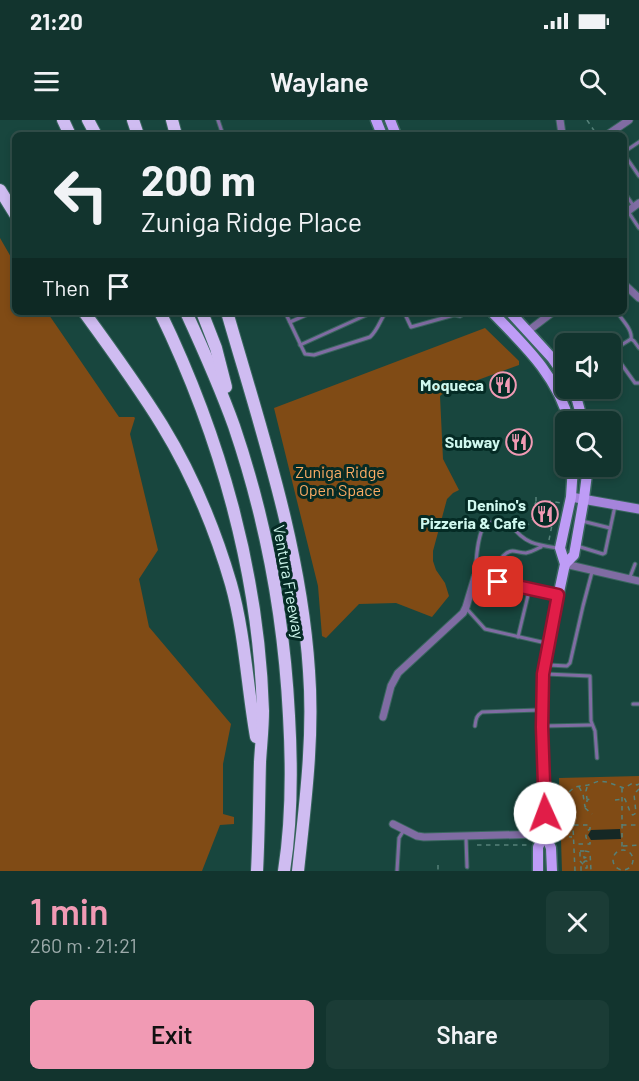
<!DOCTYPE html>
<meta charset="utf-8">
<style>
:root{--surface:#12342e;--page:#1b3c36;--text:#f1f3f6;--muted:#9caaaa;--line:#314f4a;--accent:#f19ab4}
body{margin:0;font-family:Barlow,sans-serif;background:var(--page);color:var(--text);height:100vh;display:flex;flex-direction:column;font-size:22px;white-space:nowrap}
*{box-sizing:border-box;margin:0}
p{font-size:20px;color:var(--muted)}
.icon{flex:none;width:33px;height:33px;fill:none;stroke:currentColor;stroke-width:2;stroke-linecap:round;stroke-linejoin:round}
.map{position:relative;height:751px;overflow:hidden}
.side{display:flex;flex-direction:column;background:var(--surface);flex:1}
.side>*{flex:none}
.top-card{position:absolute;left:12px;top:12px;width:615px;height:183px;border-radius:9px;box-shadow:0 3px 9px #0003,0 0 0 2px var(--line);background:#12342e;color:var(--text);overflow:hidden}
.buttons{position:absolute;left:555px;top:213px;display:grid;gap:12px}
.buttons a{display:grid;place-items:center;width:66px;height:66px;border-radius:9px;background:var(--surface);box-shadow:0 3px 9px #0003,0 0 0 2px var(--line);font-size:30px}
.pin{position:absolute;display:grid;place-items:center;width:51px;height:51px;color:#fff;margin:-26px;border-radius:12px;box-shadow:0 3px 9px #0006}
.me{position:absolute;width:66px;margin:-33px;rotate:358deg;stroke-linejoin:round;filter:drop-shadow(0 0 4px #0008)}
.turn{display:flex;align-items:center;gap:21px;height:126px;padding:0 30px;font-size:27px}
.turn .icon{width:78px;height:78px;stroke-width:2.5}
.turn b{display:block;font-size:42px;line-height:51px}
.then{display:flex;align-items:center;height:57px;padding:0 30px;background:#0003;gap:12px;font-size:22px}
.round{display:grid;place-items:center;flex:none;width:63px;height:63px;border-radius:9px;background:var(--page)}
.overview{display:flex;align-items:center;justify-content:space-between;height:102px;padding:0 30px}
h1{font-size:36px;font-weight:600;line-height:45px;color:var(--accent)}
.action{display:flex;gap:12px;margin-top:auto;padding:12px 30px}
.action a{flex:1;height:69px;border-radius:9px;background:var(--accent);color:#111;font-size:24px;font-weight:600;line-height:69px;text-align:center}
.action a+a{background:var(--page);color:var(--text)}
.status{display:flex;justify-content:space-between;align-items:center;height:42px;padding:0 30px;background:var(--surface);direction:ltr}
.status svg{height:16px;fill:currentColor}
header{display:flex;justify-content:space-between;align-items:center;height:78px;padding:0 30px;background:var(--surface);font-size:27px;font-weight:600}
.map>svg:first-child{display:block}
.green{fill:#804b15}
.water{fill:#152825}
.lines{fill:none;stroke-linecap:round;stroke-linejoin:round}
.lane-casing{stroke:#39665e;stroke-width:5}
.street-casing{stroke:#39665e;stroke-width:9}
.secondary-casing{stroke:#39665e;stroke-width:11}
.primary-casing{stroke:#39665e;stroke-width:13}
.highway-casing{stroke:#39665e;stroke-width:14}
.path{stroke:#558179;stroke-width:1.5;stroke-dasharray:4.5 4.5;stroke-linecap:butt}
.lane{stroke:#806ca3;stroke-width:3}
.street{stroke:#806ca3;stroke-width:7}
.secondary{stroke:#a584db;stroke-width:9}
.primary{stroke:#be9cf6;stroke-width:10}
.highway{stroke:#cfbcf1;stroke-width:12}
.route-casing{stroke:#92132f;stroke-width:15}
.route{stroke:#e11d48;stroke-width:10}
.labels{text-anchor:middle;stroke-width:6;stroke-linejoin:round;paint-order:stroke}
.poi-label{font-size:16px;font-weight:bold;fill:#d0f8ef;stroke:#052b25;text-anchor:end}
.park-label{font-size:16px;fill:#fcac65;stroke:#052b25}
.street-label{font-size:16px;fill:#d0f8ef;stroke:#052b25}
</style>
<div class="status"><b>21:20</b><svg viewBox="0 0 49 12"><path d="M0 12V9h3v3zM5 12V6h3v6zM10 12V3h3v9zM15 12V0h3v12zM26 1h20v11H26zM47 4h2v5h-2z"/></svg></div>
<header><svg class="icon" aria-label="menu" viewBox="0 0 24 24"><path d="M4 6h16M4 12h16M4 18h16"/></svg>Waylane<svg class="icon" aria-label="search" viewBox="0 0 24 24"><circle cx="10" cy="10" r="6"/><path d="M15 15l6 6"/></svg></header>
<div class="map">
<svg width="639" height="751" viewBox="0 0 639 751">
<rect width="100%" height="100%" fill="#18463e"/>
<g class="green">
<path d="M0,118L15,144V192H47L119,297H134L135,298L130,314L158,430L139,459L149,507L231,604L223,644V694L234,697V704L220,705L202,751H0Z"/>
<path d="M485,208L519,241V245L445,272L440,276L443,339L459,370L453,373L447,379L433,431V441L436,450L445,463L449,476L432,497L396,483L359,484L326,518L322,516L318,466L274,288Z"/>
<path d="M639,656V751H562L559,658Z"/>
</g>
<path class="water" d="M620,709L621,719L591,720L588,715L591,710Z"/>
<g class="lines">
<g class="lane-casing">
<g id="lane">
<path d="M218,0L223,15"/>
<path d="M624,32L639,22"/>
<path d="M624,34L639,56"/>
<path d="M624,72L633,85"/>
<path d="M629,93L639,108"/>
<path d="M285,192L305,234L314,235L370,217C378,210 380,200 386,192"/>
<path d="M404,192L411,207L454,195L460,196L467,192"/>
<path d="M617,192C622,200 633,210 631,219"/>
<path d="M290,202L313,192"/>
<path d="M300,225L373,192"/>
<path d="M612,231L635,263H639"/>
<path d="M610,232L631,219L634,221L639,228"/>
<path d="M582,401L610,408"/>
<path d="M577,426L603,434L605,433L615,386"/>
<path d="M475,455C476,444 477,409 487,403C494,400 504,404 511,405C525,424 537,425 558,428"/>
<path d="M630,457L635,444"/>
<path d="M498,462L503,436C512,427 516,433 526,433C532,432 536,429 541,427"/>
<path d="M467,489L485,509L546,523"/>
<path d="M518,517L529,471"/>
<path d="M549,545L567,546L570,543L583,486L592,452"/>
<path d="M546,554L590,556L591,601L595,611L597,638"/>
<path d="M633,584H639"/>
<path d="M475,606C476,599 476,596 482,592L540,590"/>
<path d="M544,606L591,605"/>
<path d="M466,718L467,747"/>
<path d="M397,751L399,718L404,710"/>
</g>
</g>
<g class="street-casing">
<g id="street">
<path d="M560,0L562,14"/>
<path d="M607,15L629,0"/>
<path d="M624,94L639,83"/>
<path d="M624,164L639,178"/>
<path d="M528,211L553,192"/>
<path d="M565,444L639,461"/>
<path d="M383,597L391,566L398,553L463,493L466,487L475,457L558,475"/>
<path d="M393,704L417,716L424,717L545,714"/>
</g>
</g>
<g class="secondary-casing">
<path id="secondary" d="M571,377L639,389"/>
</g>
<g class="primary-casing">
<g id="primary">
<path d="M376,0L382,15"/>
<path d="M390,0L396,15"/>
<path d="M492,192C523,224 558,256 569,302"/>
<path d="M510,192L552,238L566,258"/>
<path d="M571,268L577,280L583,302"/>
<path d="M565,444L574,435L584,378L588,346"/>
<path d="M538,751V727L545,714"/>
<path d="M552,751L551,728L545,714L542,607L543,554L548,524L565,444L560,428L571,377L573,346"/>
</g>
</g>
<g class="highway-casing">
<g id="highway">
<path d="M63,0L70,15"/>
<path d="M88,0L96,15"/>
<path d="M133,0L138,15"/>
<path d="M172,0L176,15"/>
<path d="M0,70L15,94"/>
<path d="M84,192C111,229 138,266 162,305C192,354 215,409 231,464C245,514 247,566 256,617"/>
<path d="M160,192C220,316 259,453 263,591C263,608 261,625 260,642C259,678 259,714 257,751"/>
<path d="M186,192C203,229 220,267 234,306C266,400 284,497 289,596C292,648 292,700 284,751"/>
<path d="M202,192L216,228L226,267"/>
<path d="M227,192C261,310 301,427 309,551C314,618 305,685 298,751"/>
</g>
</g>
<g class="path">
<path d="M587,0L597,15"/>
<path d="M536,377V381L540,383L541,385"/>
<path d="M536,382L535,384L539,389L541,388"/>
<path d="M511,398L519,400L526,407L541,390L542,386L546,387"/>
<path d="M549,420L555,390L554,388L546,387L549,381L561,383"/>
<path d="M579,667L583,674L585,687L587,685V680L590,679"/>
<path d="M587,667L586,671L587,679"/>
<path d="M622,668V729"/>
<path d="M615,680L625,679L631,694L633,695L636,693L634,674L639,669"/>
<path d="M585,688L592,694"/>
<path d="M574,705H590V709C585,712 584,719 590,722V724H574"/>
<path d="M622,705H639"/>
<path d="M560,716L572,717"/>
<path d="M477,725H527L529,726"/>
<path d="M623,726L639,725"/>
<circle cx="623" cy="740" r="10"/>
<path d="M580,731H584V738L587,737V741H585L581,745V751"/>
<path d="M585,731L590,732L591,751"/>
<path d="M580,732V741L584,745H587V748H585V751"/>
<path d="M438,745V751"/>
<path d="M575,751L573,707L575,694L569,682L568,674L570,671L575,667L588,665L599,661L607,662L624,668L633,663L637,665L639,664"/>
</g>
<use href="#lane" class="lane"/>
<use href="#street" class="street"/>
<use href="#secondary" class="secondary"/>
<use href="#primary" class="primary"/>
<use href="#highway" class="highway"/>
</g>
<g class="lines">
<g class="route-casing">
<path id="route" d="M498,462L558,475L543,554L542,607L545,693"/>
</g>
<use href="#route" class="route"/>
</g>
<defs>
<g id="restaurant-ring" transform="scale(1.35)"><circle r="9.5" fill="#052b25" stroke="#f19ab4" stroke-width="1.5"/><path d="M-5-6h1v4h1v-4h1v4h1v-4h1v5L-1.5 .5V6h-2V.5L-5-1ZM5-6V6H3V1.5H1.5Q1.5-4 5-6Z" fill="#f19ab4"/></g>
</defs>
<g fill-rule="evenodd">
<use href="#restaurant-ring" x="503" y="265"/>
<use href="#restaurant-ring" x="519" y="322"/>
<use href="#restaurant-ring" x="545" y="394"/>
</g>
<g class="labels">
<g class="poi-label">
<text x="484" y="271">Moqueca</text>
<text x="500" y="328">Subway</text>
<text x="526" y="391">Denino's<tspan x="526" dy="18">Pizzeria &amp; Cafe</tspan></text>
</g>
<g class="park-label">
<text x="340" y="358">Zuniga Ridge<tspan x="340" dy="18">Open Space</tspan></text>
</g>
<g class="street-label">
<text transform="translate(289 462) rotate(80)" y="6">Ventura Freeway</text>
</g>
</g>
</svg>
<div class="buttons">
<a><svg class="icon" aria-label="sound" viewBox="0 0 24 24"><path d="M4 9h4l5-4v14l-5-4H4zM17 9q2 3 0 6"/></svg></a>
<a><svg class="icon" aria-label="search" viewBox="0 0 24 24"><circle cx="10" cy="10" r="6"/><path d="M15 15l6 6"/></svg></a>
</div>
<div class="pin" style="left:498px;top:462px;background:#d93025"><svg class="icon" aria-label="arrive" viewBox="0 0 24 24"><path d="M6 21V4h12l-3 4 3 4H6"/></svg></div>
<svg class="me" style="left:545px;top:693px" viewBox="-20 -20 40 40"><circle r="19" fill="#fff"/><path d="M0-13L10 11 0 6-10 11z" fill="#e11d48"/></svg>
<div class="top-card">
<div class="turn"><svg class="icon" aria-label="left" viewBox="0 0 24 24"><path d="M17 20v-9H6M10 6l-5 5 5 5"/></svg><div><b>200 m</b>Zuniga Ridge Place</div></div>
<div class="then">Then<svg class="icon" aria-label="arrive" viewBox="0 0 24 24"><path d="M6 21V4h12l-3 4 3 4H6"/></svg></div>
</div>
</div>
<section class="side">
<div class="overview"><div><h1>1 min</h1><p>260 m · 21:21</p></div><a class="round"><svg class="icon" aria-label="close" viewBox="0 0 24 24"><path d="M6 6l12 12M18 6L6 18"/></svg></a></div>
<div class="action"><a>Exit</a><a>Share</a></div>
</section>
